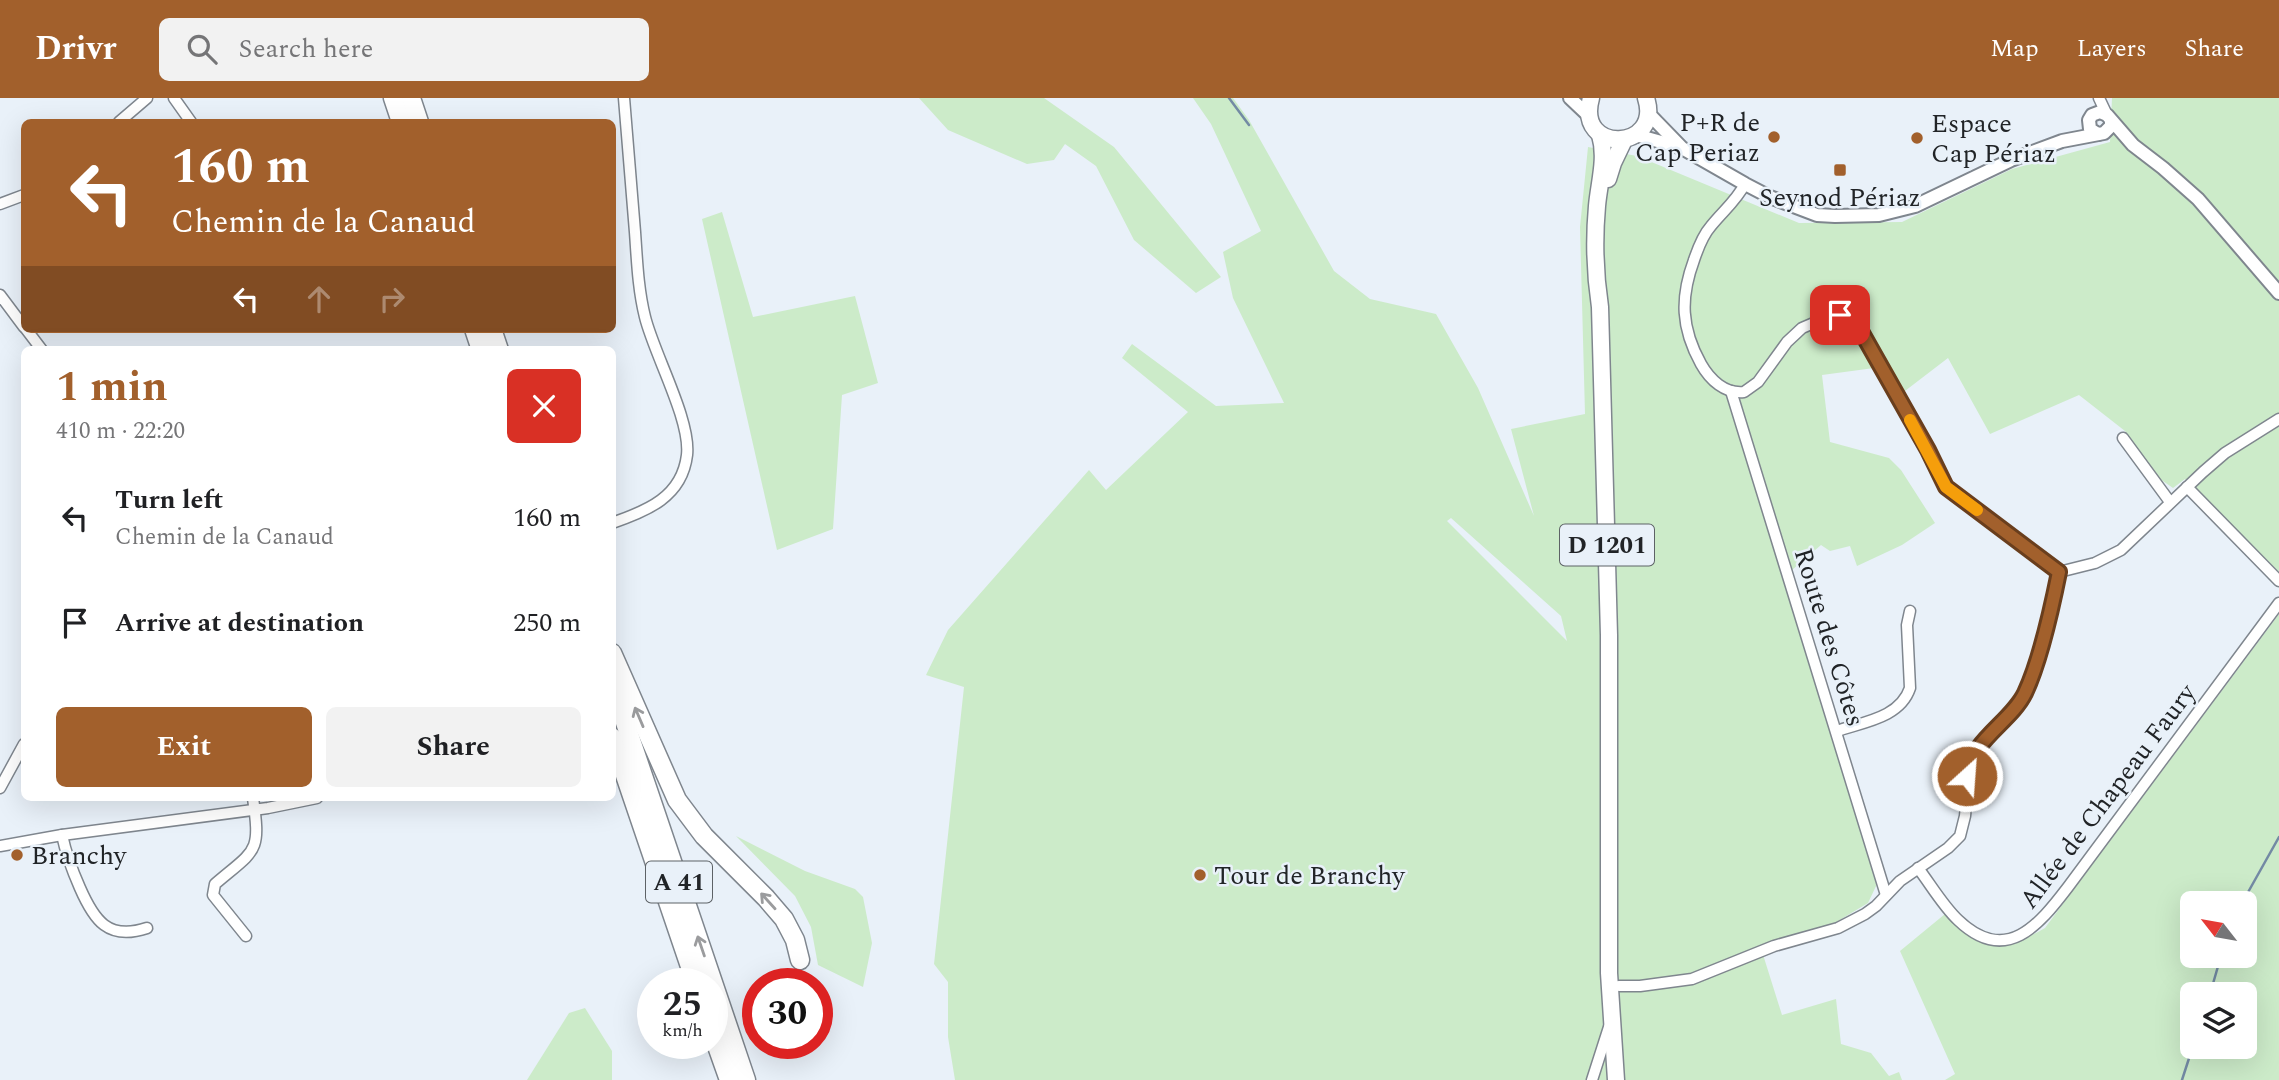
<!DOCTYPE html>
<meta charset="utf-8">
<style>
:root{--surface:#fff;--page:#f2f2f2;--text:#202124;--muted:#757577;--accent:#a2602c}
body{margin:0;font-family:Spectral,serif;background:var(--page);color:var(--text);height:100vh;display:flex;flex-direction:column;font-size:26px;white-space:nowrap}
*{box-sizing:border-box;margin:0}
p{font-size:23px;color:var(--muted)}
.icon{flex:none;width:38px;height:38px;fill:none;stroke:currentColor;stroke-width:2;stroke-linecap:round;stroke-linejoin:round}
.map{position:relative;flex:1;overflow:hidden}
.drawer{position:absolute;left:21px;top:248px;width:595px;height:455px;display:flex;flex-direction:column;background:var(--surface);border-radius:10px;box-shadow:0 7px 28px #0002}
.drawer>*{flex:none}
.guide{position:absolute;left:21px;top:21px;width:595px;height:214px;border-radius:10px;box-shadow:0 7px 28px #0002;background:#a2602c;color:#fff;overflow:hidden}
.needle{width:46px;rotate:301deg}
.tools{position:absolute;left:2180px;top:793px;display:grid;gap:14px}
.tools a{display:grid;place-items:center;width:77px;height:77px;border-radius:10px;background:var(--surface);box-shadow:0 7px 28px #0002;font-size:35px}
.speed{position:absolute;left:637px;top:870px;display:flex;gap:14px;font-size:35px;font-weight:700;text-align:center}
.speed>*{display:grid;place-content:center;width:91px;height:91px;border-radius:50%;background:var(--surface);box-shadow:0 7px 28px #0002;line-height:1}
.speed small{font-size:18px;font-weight:400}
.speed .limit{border:10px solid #d22;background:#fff;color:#111}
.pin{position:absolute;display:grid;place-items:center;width:60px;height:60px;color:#fff;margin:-30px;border-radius:14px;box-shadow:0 4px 10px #0006}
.me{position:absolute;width:77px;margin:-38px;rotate:26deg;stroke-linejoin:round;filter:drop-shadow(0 0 5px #0008)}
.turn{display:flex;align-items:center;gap:24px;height:147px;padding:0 35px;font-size:32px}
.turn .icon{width:91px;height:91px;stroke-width:2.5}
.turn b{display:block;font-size:49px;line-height:60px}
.lanes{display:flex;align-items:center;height:66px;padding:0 35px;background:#0003;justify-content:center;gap:35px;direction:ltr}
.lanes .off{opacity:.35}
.round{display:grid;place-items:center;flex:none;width:74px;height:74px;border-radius:10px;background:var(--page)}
.headline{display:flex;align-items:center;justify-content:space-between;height:119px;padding:0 35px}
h1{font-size:42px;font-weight:700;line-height:52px;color:var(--accent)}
.action{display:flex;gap:14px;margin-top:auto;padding:14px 35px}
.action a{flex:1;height:80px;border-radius:10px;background:var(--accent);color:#fff;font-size:28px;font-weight:700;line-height:80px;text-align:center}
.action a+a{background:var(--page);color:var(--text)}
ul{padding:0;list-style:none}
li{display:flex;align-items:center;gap:21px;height:105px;padding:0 35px}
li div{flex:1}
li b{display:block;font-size:26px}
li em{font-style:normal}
header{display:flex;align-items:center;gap:42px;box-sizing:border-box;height:98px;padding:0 35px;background:var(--accent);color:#fff}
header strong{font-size:33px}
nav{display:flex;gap:38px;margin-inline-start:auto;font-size:24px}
.search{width:490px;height:63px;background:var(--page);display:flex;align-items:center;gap:18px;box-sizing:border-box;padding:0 24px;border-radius:10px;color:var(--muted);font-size:26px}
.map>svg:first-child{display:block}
.green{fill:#ccebc9;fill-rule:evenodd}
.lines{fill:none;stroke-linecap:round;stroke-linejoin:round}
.stream{stroke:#738aa4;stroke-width:2.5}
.minor-casing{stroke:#7f868e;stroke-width:13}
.tertiary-casing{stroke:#7f868e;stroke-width:16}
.primary-casing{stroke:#7f868e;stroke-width:19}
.motorway-casing{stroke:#7f868e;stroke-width:21}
.minor{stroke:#fff;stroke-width:10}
.tertiary{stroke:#fff;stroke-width:12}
.primary{stroke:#fff;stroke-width:16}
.motorway{stroke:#fff;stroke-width:18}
.oneway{stroke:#9b9c9e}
.route-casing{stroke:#693e1d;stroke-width:18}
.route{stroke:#a2602c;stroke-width:12}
.slow{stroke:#f59e0b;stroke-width:12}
.poi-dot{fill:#a2602c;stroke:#e9f1f9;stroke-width:2.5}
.labels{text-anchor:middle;stroke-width:5;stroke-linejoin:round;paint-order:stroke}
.shield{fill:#e9f1f9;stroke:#5d6266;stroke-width:2}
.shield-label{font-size:24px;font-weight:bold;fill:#212427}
.poi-label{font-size:26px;fill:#212427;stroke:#e9f1f9;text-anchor:start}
.street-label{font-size:26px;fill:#212427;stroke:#e9f1f9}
</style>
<header>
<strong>Drivr</strong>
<div class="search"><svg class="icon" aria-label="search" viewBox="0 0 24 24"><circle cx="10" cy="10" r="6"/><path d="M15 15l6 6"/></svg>Search here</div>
<nav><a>Map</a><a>Layers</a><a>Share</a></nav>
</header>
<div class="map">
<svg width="2279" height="982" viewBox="0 0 2279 982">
<rect width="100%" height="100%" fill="#e9f1f9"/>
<g class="green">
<path d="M919,0H1044L1114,49L1221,179L1196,195L1134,142L1096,68L1065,46L1054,62L1027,66L948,32Z"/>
<path d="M1193,0H1233L1249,22L1334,173L1370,201L1436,216L1478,290L1534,418L1511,331L1585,316L1580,129L1588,49L1637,58L1799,125L1902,124L2012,71L2110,44L2112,0H2279V198L2277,201L2279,203V474L2185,381L2173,390L2160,381L2125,333L2079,297L1990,336L1948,260L1901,296L1889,268L1822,277L1830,344L1889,360L1901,372L1935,425L1902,447L1857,468L1850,448L1830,453L1821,447L1785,478L1877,786L1868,805L1828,829L1760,847L1782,917L1836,901L1841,946L1871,955L1889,978L1899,974L1902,982H955L948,939V884L934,866L964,589L926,577L948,532L1089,372L1106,392L1188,314L1122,260L1132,246L1216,308L1284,305L1233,200L1223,154L1261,133L1211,26ZM1451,420L1561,518L1567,543L1447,423Z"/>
<path d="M722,114L753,219L855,198L878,285L842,297L833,431L777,452L702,121Z"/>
<path d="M2279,516V982H1945L1955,976L1900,853L1945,816C1982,852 2000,856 2045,830ZM2193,805H2245V858H2193ZM2193,896H2245V948H2193Z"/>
<path d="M736,738L805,773L855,791L863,799L872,845L863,889L818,867L811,829L795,798Z"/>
<path d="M585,910L612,953V982H527L569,915Z"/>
</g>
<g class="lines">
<g class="stream">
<path d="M1229,0L1249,27"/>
<path d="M2242,805L2279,739"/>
<path d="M2210,896L2221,858"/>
<path d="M2182,982L2193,948"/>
</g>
<g class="minor-casing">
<g id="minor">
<path d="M174,0L191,24"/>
<path d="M2099,0L2107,17"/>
<path d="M119,24L147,0"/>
<path d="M1745,86C1736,103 1723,113 1711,128C1703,137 1698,150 1694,162C1680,200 1681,230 1701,266C1710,282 1725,296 1744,294L1758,284L1787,244L1802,230L1830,218L1841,217L1851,219L1859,228L1883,269L1946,389L2059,474L2095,465L2121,452L2203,374L2225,355L2279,321"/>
<path d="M0,106L24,97"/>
<path d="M0,197L24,229"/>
<path d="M26,231L42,252"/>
<path d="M1731,293L1886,797"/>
<path d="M2123,340L2170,404"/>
<path d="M2187,389L2279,483"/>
<path d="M612,425C647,413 682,399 687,357C691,322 654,256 645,219C638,191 637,162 635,134C631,89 628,45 624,0"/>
<path d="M1837,633C1863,624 1900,620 1910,590L1907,527L1910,513"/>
<path d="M0,690L24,646"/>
<path d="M62,737C66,756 72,772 80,790C94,822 108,843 147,830"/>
<path d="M0,748L62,737L268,710L317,700"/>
<path d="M1918,770C1931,787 1943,808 1958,822C2006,868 2039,827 2068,789L2279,505"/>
<path d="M246,838L213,797L215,786C256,751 261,756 253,700"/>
<path d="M1619,888H1640L1692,881L1774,848L1838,830L1865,816L1876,808L1900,783L1948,750L1960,738L1965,718L1970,665C1979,641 2004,626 2018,605C2037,578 2052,508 2059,474"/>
<path d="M1592,982L1609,929"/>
</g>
</g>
<g class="tertiary-casing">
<g id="tertiary">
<path d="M1570,0L1589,18"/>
<path d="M1648,15L1682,50L1745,86L1770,99L1817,117L1835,118L1879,117L1915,108L2011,62L2062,43L2104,35L2111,28V23"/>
<path d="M2098,36L2090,31L2089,22L2092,17L2100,14L2107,17L2133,47L2163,70L2198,101L2279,195"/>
<path d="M1636,37L1679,49"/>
</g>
</g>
<g class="primary-casing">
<g id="primary">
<path d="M1591,0C1575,57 1663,53 1646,0"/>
<path d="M1600,37C1607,60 1599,85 1597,108C1594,141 1595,176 1600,209L1609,537V875L1616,982"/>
<path d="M1608,81L1613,65L1624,42"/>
</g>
</g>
<g class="motorway-casing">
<g id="motorway">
<path d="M393,0L401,24"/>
<path d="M411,0L419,24"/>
<path d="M474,231L481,252"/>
<path d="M492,231L499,252"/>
<path d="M612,555L677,702L704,738L766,800L784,821L795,842L800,862"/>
<path d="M612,586L746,982"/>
<path d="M612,639L696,886"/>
<path d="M712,934L729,982"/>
</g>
</g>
<use href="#minor" class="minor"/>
<use href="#tertiary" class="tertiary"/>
<use href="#primary" class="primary"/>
<use href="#motorway" class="motorway"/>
</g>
<defs><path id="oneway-shaft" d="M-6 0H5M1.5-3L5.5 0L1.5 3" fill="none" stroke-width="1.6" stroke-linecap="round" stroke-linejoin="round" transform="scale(1.75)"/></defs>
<g class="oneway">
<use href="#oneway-shaft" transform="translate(639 619) rotate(-113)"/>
<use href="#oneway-shaft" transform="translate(768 803) rotate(-132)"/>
<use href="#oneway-shaft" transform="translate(701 848) rotate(-109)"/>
</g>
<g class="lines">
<g class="route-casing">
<path id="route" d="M1840,217L1851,219L1858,228L1928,352L1946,389L2059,474C2052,509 2040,563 2025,595C2011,624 1970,643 1967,678"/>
</g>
<use href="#route" class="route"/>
<path class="slow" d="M1910,322L1946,389L1977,412"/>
</g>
<g class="poi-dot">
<circle cx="1774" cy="39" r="7"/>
<circle cx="1917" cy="40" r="7"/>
<rect x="1833" y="65" width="14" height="14" rx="3.5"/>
<circle cx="17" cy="757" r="7"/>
<circle cx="1200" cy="777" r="7"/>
</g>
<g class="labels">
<g class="shield">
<rect x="1560" y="426.5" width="94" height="41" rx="5"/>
<rect x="646" y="763.5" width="66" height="41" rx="5"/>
</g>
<g class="shield-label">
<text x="1607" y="455">D 1201</text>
<text x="679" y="792">A 41</text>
</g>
<g class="poi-label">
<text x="1760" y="33" text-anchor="end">P+R de<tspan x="1760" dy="30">Cap Periaz</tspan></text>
<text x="1931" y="34">Espace<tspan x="1931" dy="30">Cap Périaz</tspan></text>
<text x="1840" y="108" text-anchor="middle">Seynod Périaz</text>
<text x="31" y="766">Branchy</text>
<text x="1214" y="786">Tour de Branchy</text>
</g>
<g class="street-label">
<text transform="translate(1830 539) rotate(73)" y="9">Route des Côtes</text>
<text transform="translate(2107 698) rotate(-53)" y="9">Allée de Chapeau Faury</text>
</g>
</g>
</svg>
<div class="tools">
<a><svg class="needle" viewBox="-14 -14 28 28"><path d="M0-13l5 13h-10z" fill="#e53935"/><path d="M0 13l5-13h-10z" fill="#757577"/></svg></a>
<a><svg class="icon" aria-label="layers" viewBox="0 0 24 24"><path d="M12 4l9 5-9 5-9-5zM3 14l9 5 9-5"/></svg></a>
</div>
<div class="speed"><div>25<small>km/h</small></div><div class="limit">30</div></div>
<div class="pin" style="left:1840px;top:217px;background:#d93025"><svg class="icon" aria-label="arrive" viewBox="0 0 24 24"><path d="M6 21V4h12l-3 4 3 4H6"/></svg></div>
<svg class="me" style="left:1967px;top:678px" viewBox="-20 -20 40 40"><circle r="17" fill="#a2602c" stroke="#fff" stroke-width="3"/><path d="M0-11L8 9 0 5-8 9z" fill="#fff"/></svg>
<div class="guide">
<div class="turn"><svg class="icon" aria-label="left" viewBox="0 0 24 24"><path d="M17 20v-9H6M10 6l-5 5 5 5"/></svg><div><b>160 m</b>Chemin de la Canaud</div></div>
<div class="lanes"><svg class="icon" aria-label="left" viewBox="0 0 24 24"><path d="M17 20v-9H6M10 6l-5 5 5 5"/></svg><svg class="icon off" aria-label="ahead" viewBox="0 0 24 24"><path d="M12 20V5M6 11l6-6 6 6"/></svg><svg class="icon off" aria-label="right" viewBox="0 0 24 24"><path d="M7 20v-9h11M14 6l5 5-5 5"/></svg></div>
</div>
<section class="drawer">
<div class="headline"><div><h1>1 min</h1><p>410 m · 22:20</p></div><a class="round" style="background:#d93025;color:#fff"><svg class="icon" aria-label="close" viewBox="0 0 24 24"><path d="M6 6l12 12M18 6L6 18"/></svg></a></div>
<ul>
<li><svg class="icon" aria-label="left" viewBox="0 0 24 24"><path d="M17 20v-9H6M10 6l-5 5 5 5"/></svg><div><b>Turn left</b><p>Chemin de la Canaud</p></div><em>160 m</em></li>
<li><svg class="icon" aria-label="arrive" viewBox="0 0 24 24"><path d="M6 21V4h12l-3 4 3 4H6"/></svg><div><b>Arrive at destination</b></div><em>250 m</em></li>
</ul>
<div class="action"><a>Exit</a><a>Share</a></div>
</section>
</div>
